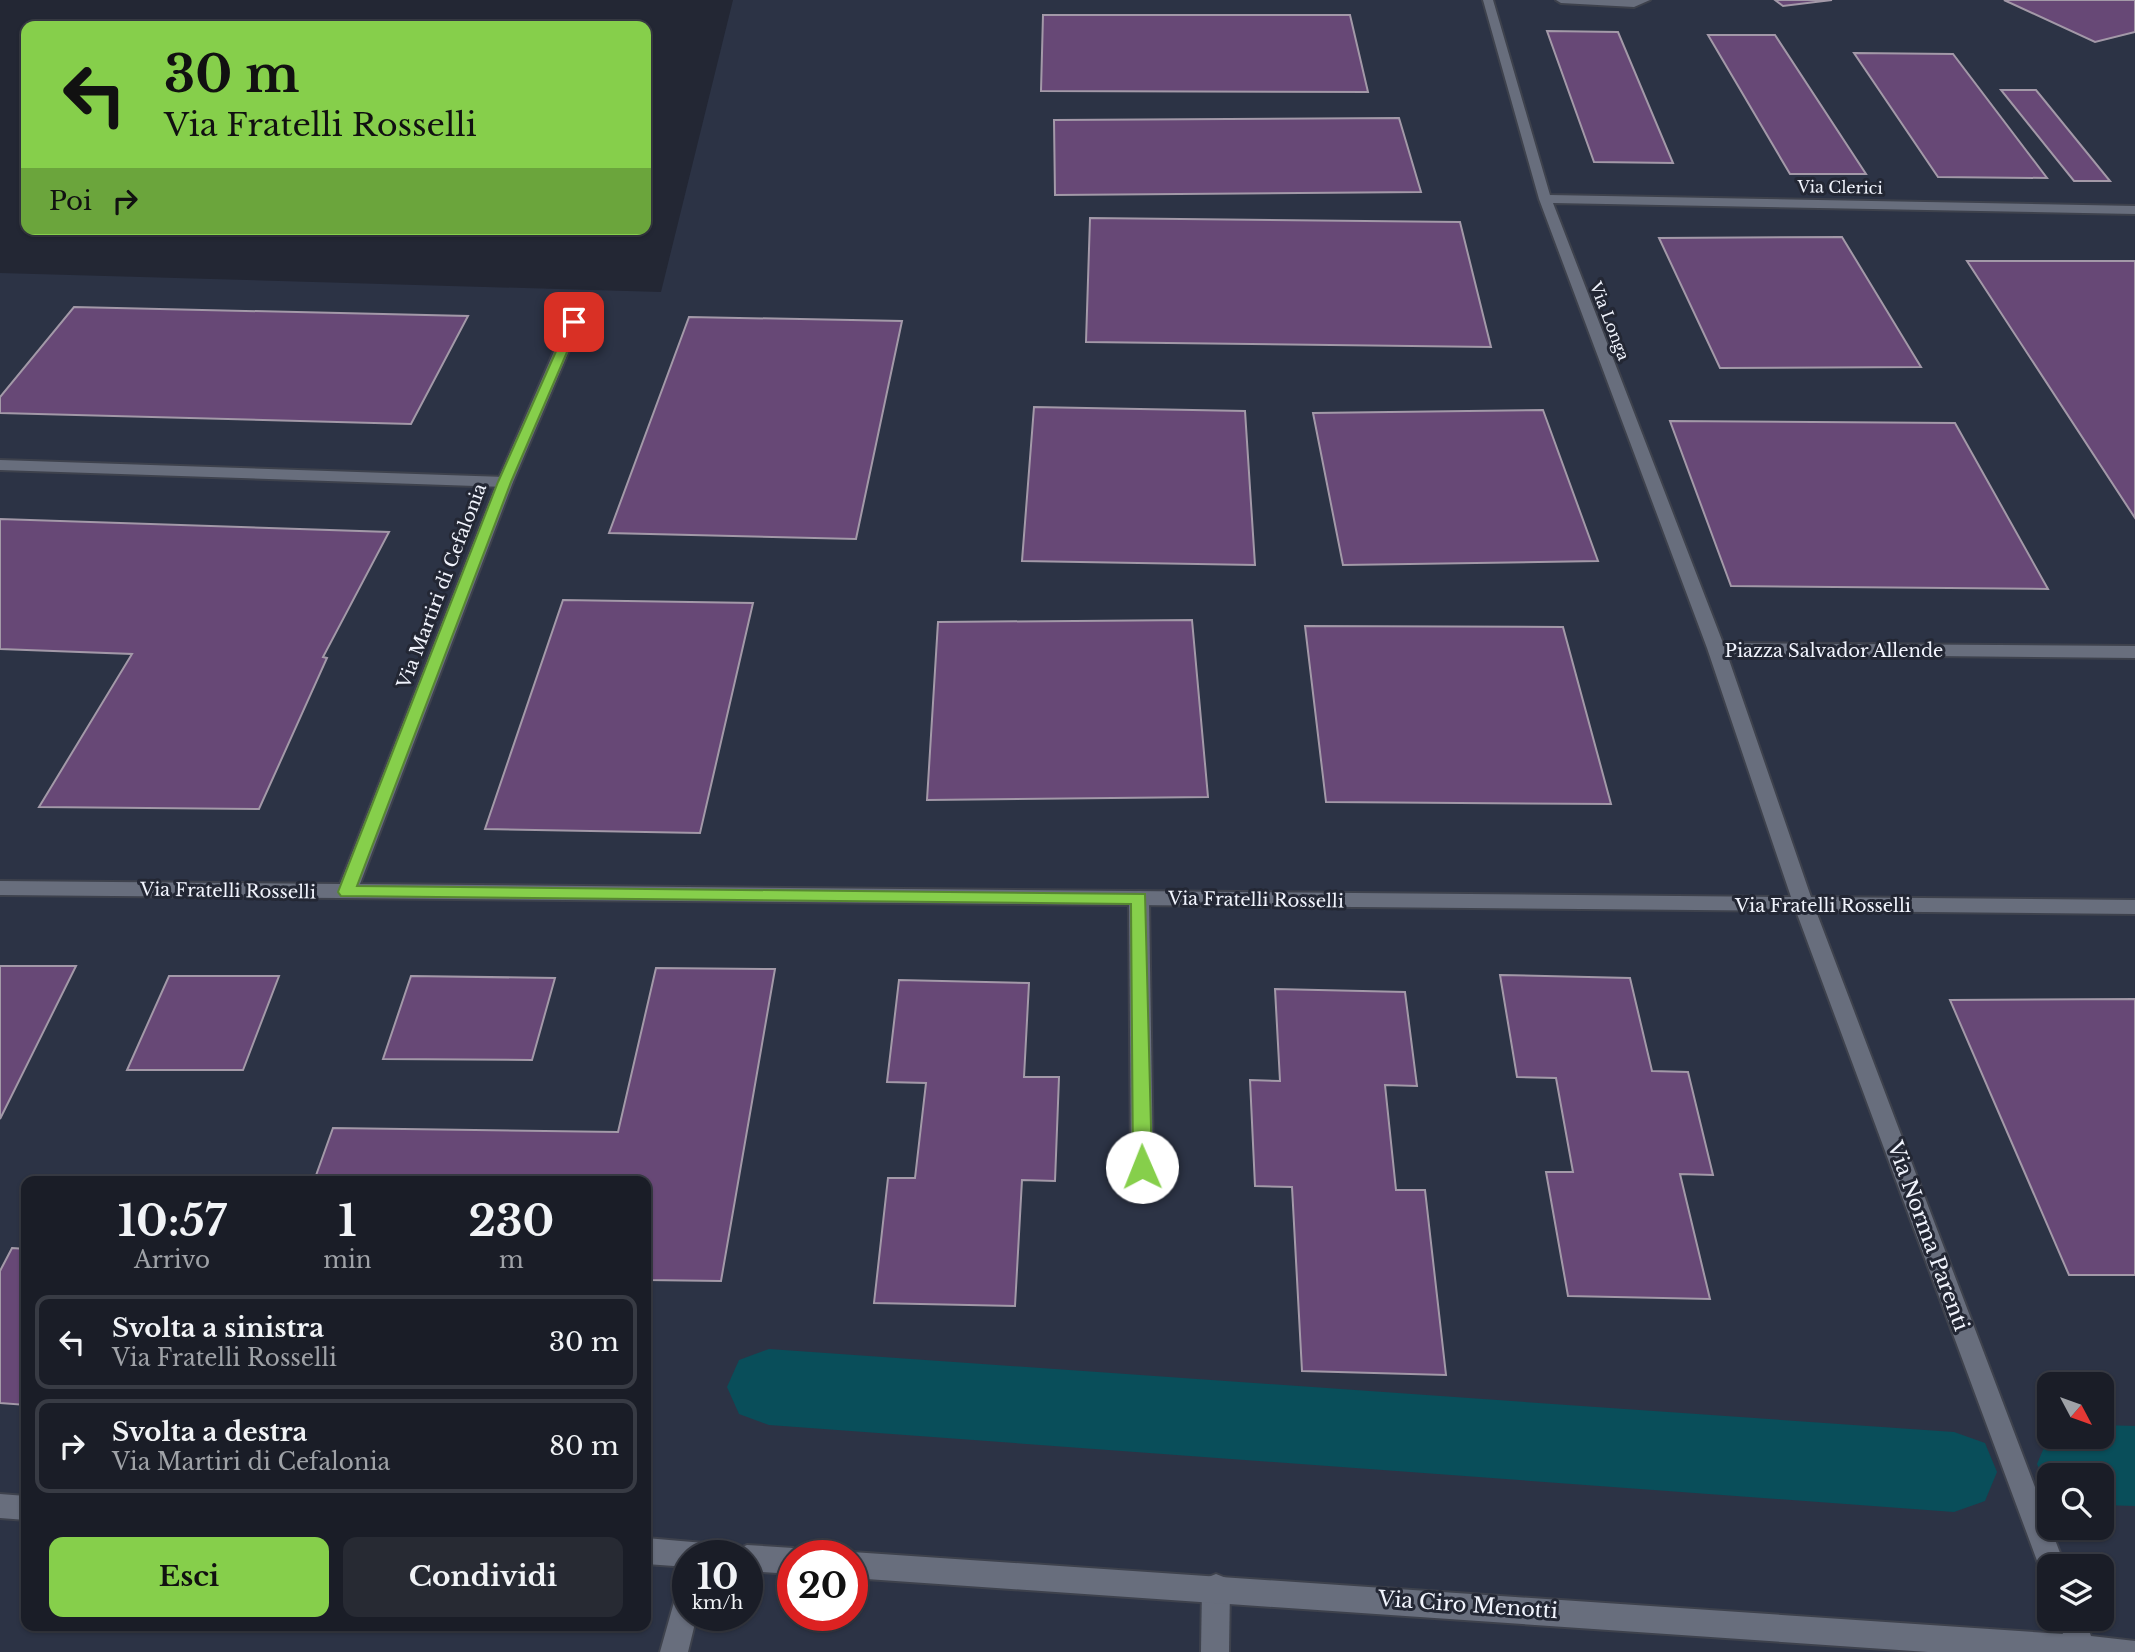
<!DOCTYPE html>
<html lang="it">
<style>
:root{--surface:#1a1d27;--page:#272a33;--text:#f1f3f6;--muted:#9fa2a7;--line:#383b44;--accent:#86cf4b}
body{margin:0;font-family:"Libre Baskerville",serif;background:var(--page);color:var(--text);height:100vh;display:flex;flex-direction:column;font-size:26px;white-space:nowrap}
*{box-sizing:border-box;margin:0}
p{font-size:23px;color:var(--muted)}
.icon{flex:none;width:38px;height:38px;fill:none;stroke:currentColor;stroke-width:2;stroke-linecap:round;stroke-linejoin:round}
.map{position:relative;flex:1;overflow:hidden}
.side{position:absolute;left:21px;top:1176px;width:630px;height:455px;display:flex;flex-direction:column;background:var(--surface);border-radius:14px;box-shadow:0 2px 5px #0004,0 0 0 2px var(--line)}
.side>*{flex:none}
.hud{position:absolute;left:21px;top:21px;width:630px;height:214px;border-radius:14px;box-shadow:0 2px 5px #0004,0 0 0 2px var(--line);background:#86cf4b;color:#111;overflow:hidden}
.needle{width:46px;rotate:131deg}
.fabs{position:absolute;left:2037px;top:1372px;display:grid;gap:14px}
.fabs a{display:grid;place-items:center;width:77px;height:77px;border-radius:14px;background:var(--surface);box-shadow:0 2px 5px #0004,0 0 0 2px var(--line);font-size:35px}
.speed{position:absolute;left:672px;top:1540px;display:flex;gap:14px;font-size:35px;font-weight:700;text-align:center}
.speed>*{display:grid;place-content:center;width:91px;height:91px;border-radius:50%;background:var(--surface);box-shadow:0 2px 5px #0004,0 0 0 2px var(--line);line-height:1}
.speed small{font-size:18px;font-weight:400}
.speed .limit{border:10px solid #d22;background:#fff;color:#111}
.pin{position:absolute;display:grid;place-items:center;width:60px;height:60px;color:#fff;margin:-30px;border-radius:14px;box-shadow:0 4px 10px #0006}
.me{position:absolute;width:77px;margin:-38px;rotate:359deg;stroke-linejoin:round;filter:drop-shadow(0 0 5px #0008)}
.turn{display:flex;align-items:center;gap:24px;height:147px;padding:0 28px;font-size:32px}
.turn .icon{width:91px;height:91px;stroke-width:2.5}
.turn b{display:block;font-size:49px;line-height:60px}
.then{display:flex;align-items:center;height:66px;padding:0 28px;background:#0003;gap:14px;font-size:26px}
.eta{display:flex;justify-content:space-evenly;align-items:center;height:119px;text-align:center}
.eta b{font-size:42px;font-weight:800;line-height:49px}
.action{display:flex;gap:14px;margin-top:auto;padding:14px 28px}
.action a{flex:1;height:80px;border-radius:14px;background:var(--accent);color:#111;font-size:28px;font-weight:800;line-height:80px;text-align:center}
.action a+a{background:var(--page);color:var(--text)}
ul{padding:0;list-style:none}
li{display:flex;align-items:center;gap:21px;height:94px;margin:0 14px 10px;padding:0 14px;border:4px solid var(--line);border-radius:14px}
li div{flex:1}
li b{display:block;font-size:26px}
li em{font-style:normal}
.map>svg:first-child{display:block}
.built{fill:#2c3345;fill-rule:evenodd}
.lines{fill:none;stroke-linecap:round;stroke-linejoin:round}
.canal{fill:#094e5a;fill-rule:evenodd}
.building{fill:#674876;stroke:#a399a8;stroke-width:2}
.service-casing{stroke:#3e424d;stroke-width:4}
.minor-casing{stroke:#3e424d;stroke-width:4}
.service{fill:#686e7d;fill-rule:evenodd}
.minor{fill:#686e7d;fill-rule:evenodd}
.route{fill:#86cf4b;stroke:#578731;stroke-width:2}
.labels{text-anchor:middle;stroke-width:6;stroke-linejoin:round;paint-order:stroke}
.far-street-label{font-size:16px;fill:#f1f4fd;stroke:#232734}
.street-label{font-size:18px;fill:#f1f4fd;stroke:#232734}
.near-street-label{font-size:21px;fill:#f1f4fd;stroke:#232734}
</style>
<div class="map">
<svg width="2135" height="1652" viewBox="0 0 2135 1652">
<rect width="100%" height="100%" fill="#232734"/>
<path class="built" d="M733,0H2135V1652H0V273L661,292ZM26,1181H646V1626H26ZM2049,1384H2102V1437H2049ZM2049,1475H2102V1528H2049ZM688,1556H747V1615H688ZM793,1556H852V1615H793ZM2049,1566H2102V1619H2049Z"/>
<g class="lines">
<g class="canal">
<path d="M769,1349L1954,1432L1985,1443L1997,1472L1985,1501L1954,1512L769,1425L739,1414L727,1387L739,1360Z"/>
<path d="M2102,1425L2135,1426V1506L2102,1505V1475H2049V1492L2037,1464L2049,1436L2102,1437Z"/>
</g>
</g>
<g class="building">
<path d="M1775,0H1832L1783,6Z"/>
<path d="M2004,0H2135V32L2095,42Z"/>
<path d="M1043,15H1350L1368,92L1041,91Z"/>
<path d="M1547,31L1618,32L1673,163L1594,162Z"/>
<path d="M1708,35H1775L1866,174H1790Z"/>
<path d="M1854,53L1953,54L2047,178L1938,177Z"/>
<path d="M2001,90H2036L2110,181H2074Z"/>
<path d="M1399,118L1421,192L1055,195L1054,120Z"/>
<path d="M1090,218L1460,222L1491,347L1086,342Z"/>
<path d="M1842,237L1921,367L1720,368L1659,238Z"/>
<path d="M1967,261H2135V518Z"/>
<path d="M74,307L468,316L411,424L0,413V397Z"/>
<path d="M689,317L902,321L856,539L609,533Z"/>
<path d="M1034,407L1245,411L1255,565L1022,561Z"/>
<path d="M1543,410L1598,561L1343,565L1313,413Z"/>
<path d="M1670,421L1955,423L2048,589L1731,586Z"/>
<path d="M0,519L389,532L323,657L327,658L259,809L39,807L132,654L0,649Z"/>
<path d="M563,600L753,603L700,833L485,829Z"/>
<path d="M1192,620L1208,797L927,800L938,622Z"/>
<path d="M1305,626L1563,627L1611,804L1326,802Z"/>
<path d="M0,966H76L0,1119Z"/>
<path d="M656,968L775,969L721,1281L646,1280V1181H314L333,1128L618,1132Z"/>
<path d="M1500,975L1630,978L1652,1071L1688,1072L1713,1175L1680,1174L1710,1299L1568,1296L1546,1172H1573L1556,1078L1517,1077Z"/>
<path d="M169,976H279L243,1070H127Z"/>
<path d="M411,976L555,978L532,1060L383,1059Z"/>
<path d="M899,980L1029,983L1024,1077H1059L1055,1181L1022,1180L1015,1306L874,1303L888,1178H915L926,1083L887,1082Z"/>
<path d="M1275,989L1405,992L1417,1086L1385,1085L1396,1190H1425L1446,1375L1302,1371L1292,1187L1255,1186L1250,1080L1280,1081Z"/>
<path d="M2135,999V1275H2069L1950,1000Z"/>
<path d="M12,1248L26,1249V1405L0,1403V1271Z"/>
</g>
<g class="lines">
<g class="service-casing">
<g id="service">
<path d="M0,460L505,477L513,482L505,487L0,470Z"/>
<path d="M1139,891L1146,893L1149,898L1153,1167L1150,1174L1142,1176L1134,1174L1131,1167L1129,898L1132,893Z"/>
<path d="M1216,1574L1226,1578L1230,1587L1229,1652H1201L1202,1587L1206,1578Z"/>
<path d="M688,1584V1615H697L688,1652H660L678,1588Z"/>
</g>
</g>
<g class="minor-casing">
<g id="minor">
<path d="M1483,0H1493L1550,195L2135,206V214L1553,203L1723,643L2135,646V658L1727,654L1811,897L2135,900V914L1816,911L2065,1566H2049V1578L2043,1575L2039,1566L1796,911L0,895V881L340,884L497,482L577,299L584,295L591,299L513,482L360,884L1791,897L1707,648L1539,199Z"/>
<path d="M1556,0H1650L1634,7L1561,3Z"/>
<path d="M0,1494L26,1496V1520L0,1518Z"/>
<path d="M646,1538L704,1543L713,1547L717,1556H688V1567L646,1564Z"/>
<path d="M747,1545L793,1548L804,1556H793V1574L747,1571V1556H735L738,1549Z"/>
<path d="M852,1552L2063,1634L2057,1619H2085L2091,1636L2135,1641V1652H1928L852,1578V1556H843Z"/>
</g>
</g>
<use href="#service" class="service"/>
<use href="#minor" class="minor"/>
</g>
<path class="route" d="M574,318L580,322L511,482L357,886L1145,894L1152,1167L1149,1173H1136L1133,1167L1131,904L341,896L338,892L498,482L569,322Z"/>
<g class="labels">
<g class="far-street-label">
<text transform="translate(1840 187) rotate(1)" y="6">Via Clerici</text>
<text transform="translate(1610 321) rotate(69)" y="6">Via Longa</text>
</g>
<g class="street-label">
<text transform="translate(442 586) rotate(-69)" y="6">Via Martiri di Cefalonia</text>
<text x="1834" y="657">Piazza Salvador Allende</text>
<text transform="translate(228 891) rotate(1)" y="6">Via Fratelli Rosselli</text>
<text transform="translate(1256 900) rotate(1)" y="6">Via Fratelli Rosselli</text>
<text x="1823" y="912">Via Fratelli Rosselli</text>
</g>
<g class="near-street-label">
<text transform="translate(1928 1236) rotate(70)" y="7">Via Norma Parenti</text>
<text transform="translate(1468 1605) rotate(4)" y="7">Via Ciro Menotti</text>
</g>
</g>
</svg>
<div class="fabs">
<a><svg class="needle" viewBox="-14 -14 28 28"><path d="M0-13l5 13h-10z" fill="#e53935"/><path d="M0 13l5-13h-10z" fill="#9fa2a7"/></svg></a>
<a><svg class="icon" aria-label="search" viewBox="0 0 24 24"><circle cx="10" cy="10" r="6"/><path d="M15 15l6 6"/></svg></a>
<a><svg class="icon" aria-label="layers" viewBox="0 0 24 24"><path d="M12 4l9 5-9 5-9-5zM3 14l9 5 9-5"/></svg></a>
</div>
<div class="speed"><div>10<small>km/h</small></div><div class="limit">20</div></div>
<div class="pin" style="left:574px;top:322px;background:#d93025"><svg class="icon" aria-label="arrive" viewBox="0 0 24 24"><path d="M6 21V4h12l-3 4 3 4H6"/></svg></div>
<svg class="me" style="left:1142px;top:1167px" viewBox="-20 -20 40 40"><circle r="19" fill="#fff"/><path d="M0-13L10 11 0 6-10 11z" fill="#86cf4b"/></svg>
<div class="hud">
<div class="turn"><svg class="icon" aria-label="left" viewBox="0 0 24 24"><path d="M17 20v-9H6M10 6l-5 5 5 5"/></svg><div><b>30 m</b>Via Fratelli Rosselli</div></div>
<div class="then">Poi<svg class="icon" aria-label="right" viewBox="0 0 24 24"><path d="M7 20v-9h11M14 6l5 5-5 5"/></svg></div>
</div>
<section class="side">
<div class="eta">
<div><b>10:57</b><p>Arrivo</p></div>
<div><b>1</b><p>min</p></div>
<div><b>230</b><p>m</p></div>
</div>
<ul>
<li><svg class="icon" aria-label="left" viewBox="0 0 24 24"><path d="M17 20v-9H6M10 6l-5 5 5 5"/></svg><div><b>Svolta a sinistra</b><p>Via Fratelli Rosselli</p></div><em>30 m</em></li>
<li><svg class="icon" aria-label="right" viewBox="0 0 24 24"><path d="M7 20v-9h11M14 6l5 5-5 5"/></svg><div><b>Svolta a destra</b><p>Via Martiri di Cefalonia</p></div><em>80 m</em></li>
</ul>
<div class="action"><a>Esci</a><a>Condividi</a></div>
</section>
</div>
